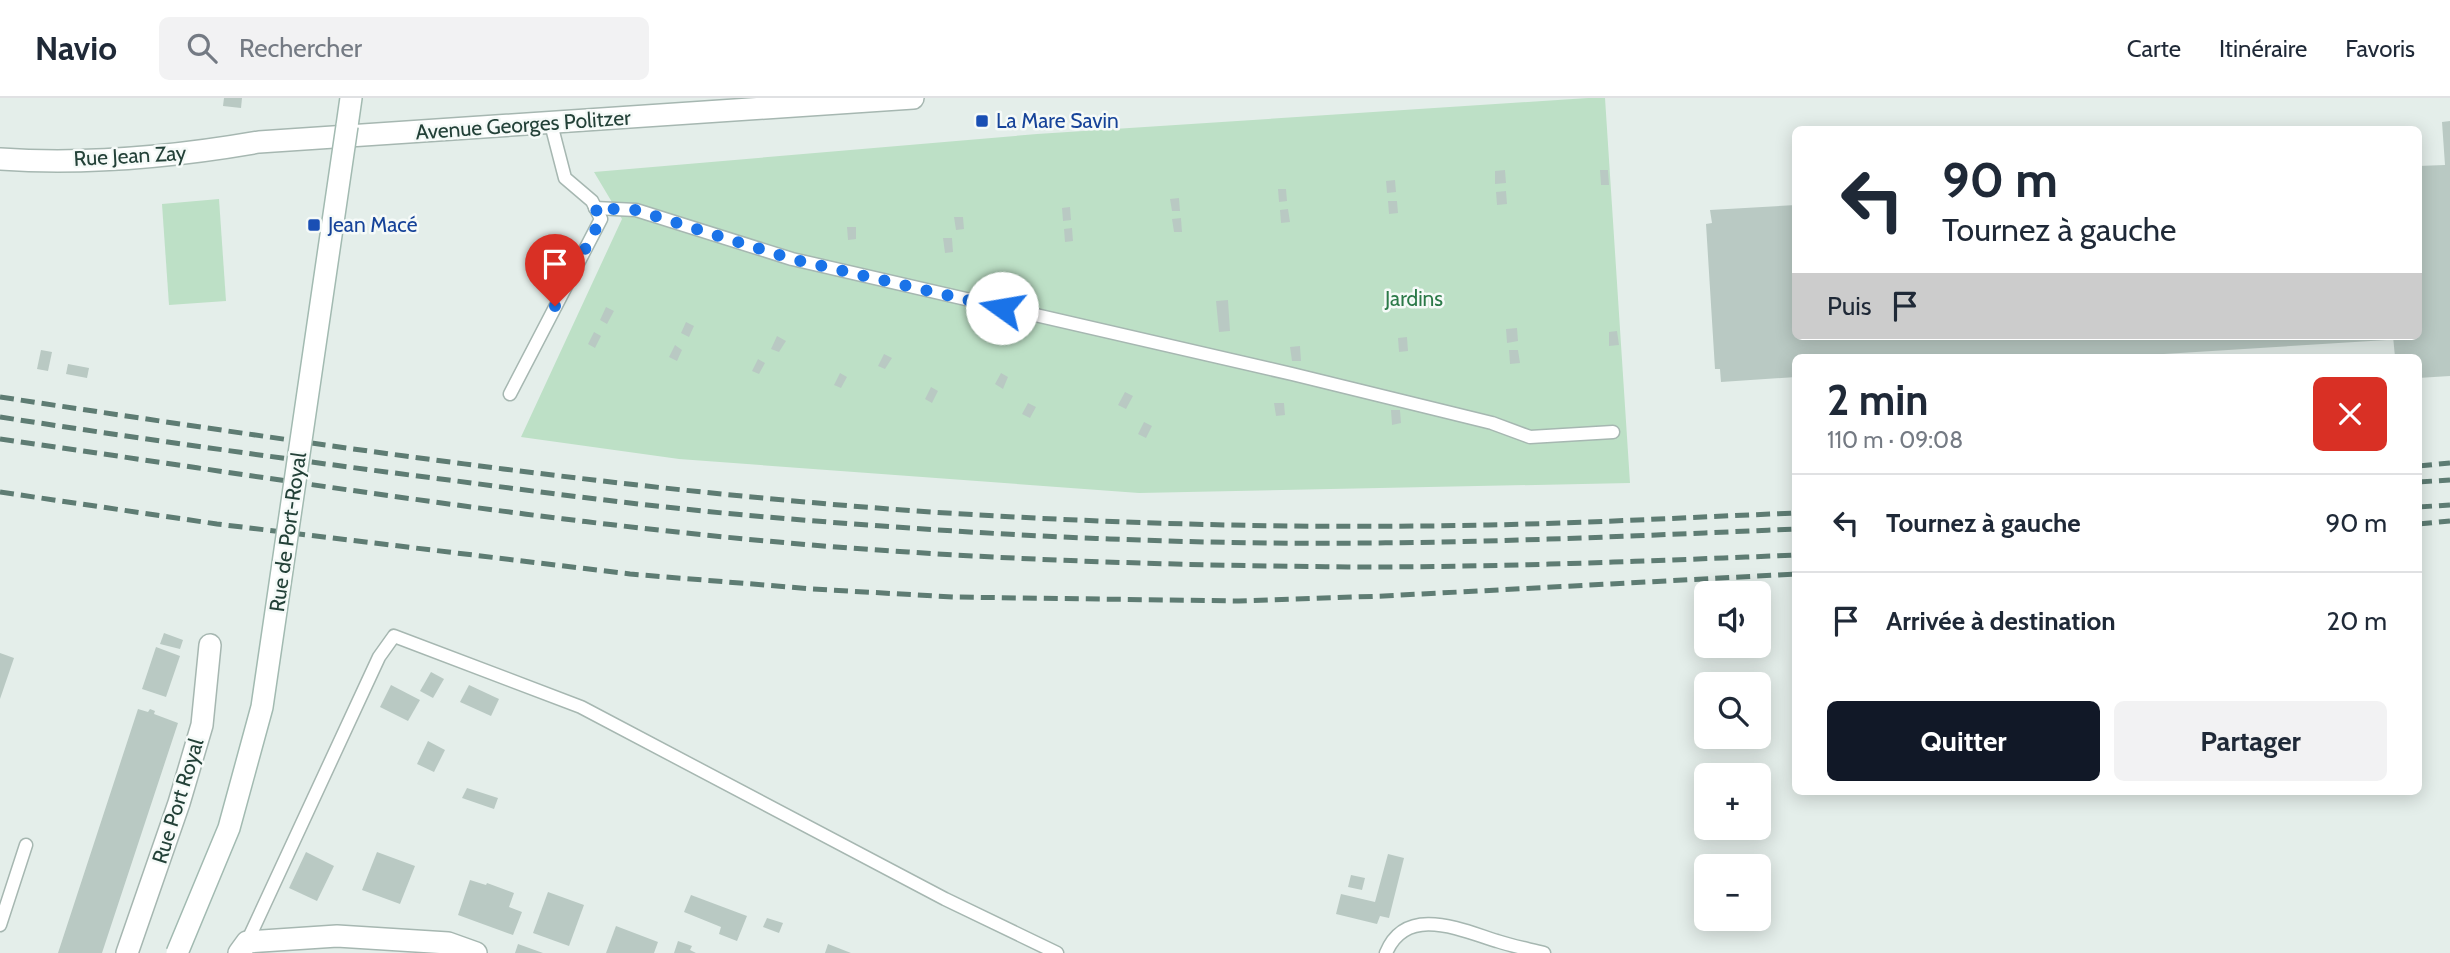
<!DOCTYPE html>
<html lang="fr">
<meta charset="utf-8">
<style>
:root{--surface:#fff;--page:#f2f2f3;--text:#1f2937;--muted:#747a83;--line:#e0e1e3;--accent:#111827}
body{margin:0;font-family:Cabin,sans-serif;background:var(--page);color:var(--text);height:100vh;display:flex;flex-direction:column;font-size:26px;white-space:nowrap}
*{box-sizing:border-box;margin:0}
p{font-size:23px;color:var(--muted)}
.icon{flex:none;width:38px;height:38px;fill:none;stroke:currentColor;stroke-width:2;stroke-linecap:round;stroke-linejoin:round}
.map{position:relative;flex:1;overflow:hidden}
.sheet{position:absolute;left:1792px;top:256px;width:630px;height:441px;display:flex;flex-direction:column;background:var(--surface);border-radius:10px;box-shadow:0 4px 18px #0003}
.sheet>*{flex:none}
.guide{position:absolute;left:1792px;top:28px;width:630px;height:214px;border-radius:10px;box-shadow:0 4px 18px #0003;background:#fff;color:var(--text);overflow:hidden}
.buttons{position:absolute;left:1694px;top:483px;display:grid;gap:14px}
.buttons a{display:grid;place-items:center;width:77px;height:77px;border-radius:10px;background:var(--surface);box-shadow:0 4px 18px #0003;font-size:35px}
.pin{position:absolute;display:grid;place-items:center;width:60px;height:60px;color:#fff;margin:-72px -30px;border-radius:50% 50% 50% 0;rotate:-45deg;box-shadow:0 0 7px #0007}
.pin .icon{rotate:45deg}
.me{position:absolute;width:77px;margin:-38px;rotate:283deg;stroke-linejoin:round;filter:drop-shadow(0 0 5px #0008)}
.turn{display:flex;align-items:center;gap:24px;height:147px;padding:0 35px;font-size:32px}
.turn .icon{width:91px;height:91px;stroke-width:2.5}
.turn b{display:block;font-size:49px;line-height:60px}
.then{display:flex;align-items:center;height:66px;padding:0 35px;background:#0003;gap:14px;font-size:26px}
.round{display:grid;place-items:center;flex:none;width:74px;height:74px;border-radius:10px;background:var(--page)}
.summary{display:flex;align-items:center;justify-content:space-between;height:119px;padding:0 35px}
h1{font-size:42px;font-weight:800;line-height:52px}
.action{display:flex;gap:14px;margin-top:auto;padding:14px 35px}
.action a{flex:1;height:80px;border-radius:10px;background:var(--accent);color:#fff;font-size:28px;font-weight:800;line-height:80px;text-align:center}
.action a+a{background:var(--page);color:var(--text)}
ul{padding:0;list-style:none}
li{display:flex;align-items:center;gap:21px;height:98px;padding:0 35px;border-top:2px solid var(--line)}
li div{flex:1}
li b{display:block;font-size:26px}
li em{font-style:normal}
header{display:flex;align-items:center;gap:42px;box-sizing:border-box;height:98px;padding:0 35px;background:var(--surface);border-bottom:2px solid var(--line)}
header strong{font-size:33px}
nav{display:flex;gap:38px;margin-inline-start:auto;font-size:24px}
.search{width:490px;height:63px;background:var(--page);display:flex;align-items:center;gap:18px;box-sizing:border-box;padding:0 24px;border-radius:10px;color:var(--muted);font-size:26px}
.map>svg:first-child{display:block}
.green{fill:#bde0c6}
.building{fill:#b9c9c3}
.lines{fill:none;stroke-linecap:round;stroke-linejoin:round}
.service-casing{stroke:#a6b7b1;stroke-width:15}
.minor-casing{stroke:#a6b7b1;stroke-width:24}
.tertiary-casing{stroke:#a6b7b1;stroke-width:24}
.secondary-casing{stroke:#a2bab1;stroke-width:24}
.service{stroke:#fff;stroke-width:12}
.minor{stroke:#fff;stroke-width:21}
.tertiary{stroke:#fff;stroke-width:21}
.secondary{stroke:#fff;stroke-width:21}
.rail{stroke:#5e7c73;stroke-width:5;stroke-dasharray:14 7;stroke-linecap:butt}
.secondary-bridge-casing{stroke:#a2bab1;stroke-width:24;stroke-linecap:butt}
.secondary-bridge{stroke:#fff;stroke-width:21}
.route{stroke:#1a73e8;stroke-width:12;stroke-dasharray:0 21.6}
.transit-dot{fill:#1a4fb4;stroke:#f5faf8;stroke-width:2.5}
.labels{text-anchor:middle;stroke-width:5;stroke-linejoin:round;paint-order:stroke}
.transit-label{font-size:21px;fill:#164399;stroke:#f5faf8;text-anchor:start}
.street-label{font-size:21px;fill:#234138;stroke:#f5faf8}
.park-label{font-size:21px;fill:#2b7948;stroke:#f5faf8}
</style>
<header>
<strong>Navio</strong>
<div class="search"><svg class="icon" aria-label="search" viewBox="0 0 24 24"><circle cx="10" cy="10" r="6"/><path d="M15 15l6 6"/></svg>Rechercher</div>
<nav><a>Carte</a><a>Itinéraire</a><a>Favoris</a></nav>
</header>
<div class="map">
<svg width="2450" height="855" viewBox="0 0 2450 855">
<rect width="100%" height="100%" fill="#e4eeea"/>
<g class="green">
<path d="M1588,0H1605L1630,385L1139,395L679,361L521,339L622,121L594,74L1037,36Z"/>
<path d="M219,101L226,203L169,207L162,106Z"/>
</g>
<g class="building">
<path d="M224,0H242L241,10L223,8Z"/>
<path d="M2450,23V278L2418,280V259H2395L2393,238H2418V68L2445,67L2442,24Z"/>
<path d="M1505,72L1506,85L1495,86V73Z"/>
<path d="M1600,72H1608L1609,87H1601Z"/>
<path d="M1395,82L1396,94L1387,95L1386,83Z"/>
<path d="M1278,91H1286L1287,103L1279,104Z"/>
<path d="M1506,93L1507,106L1497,107L1496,94Z"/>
<path d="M1179,100L1180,113H1172L1170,101Z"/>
<path d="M1388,103H1397L1398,115L1389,116Z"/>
<path d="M1796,107V238H2387V242L2116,259H1796V279L1721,284L1720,271H1715L1706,126L1712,125L1710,112Z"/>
<path d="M1070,109L1071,122L1063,123L1062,110Z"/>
<path d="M1288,111L1290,124L1281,125L1280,112Z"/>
<path d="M954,119H963L964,131L956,132Z"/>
<path d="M1181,120L1182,134H1174L1172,121Z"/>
<path d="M847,129H856V141L848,142Z"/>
<path d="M1072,130L1073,143L1065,144L1064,131Z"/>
<path d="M943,140H952L953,154L945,155Z"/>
<path d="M1228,202L1230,233L1219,234L1216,203Z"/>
<path d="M606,209L614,213L607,226L600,222Z"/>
<path d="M686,224L694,228L689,239L681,235Z"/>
<path d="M1517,230L1518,243L1507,245L1506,231Z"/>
<path d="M1617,233L1619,247L1609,248V234Z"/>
<path d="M594,234L601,238L595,250L588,246Z"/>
<path d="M777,238L786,243L779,254L771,251Z"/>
<path d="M1407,239L1408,253L1399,254L1398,240Z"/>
<path d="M675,247L682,252L677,263L669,259Z"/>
<path d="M1300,248L1301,263H1292L1290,249Z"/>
<path d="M41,252L52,254L48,273L37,271Z"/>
<path d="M1509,252H1518L1520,265L1510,266Z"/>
<path d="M884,256L892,260L885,271L878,268Z"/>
<path d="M758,261L765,265L759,276L752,273Z"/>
<path d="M68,266L89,270L87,280L66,276Z"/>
<path d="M840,275L847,279L841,290L834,287Z"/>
<path d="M1001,275L1008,279L1003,291L995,286Z"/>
<path d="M931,289L938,293L932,305L925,301Z"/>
<path d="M1125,294L1133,298L1126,311L1118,307Z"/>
<path d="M1028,305L1036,309L1030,320L1022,316Z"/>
<path d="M1274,305H1284L1285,317L1276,318Z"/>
<path d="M1391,312H1400L1401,325L1392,327Z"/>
<path d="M1144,324L1152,328L1146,340L1138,336Z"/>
<path d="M164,535L183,542L180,551L160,546Z"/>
<path d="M156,549L180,558L166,599L142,591Z"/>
<path d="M0,555L14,560L0,601Z"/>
<path d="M431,574L444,581L433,600L420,593Z"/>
<path d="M391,587L420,602L408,623L380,609Z"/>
<path d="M469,587L499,601L491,618L460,604Z"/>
<path d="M138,611L148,614L150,611L155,613L154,616L178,625L102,855H58Z"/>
<path d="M428,643L445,652L434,674L417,666Z"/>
<path d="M467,690L498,700L494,711L462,700Z"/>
<path d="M306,754L334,768L317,803L289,790Z"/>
<path d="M377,754L415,768L400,806L362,792Z"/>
<path d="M1388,756L1404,760L1389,820L1380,818L1377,826L1336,816L1341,796L1375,804Z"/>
<path d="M1351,777L1365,780L1362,792L1348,789Z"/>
<path d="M470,782L486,787L487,785L514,795L509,809L522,814L513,837L458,817Z"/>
<path d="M548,794L584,807L569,848L533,835Z"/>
<path d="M691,797L747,818L737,843L719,836L721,829L684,814Z"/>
<path d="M767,820L783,825L779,835L763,829Z"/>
<path d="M616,828L658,844L654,855H606Z"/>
<path d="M678,843L692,848L690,852L696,855H674Z"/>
<path d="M518,846L543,855H515Z"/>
<path d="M828,846L851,855H825Z"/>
</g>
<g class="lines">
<g class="service-casing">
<g id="service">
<path d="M595,110L636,112L792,161L1292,276L1492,325L1530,339L1613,334"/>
<path d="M510,296L601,121L592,103L565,80L551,26"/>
<path d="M0,827L26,747"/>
<path d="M247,844L379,559L394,538L581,609L945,801L1057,855"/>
<path d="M1386,855C1406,806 1461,832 1497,843C1512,848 1528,851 1544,855"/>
</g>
</g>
<g class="minor-casing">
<g id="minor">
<path d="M127,855L179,705L202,627L210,547"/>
<path d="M239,855L247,844L337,838L448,845L476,855"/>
</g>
</g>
<g class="tertiary-casing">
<path id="tertiary" d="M0,61C88,67 173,59 259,44L913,0"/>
</g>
<g class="secondary-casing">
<path id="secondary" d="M347,28L351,0"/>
</g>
<use href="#service" class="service"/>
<use href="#minor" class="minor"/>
<use href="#tertiary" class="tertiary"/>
<use href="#secondary" class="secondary"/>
<g class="rail">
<path d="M0,299C305,345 609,391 917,413C1107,426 1298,431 1488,427C1590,425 1693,419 1796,415"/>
<path d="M0,319C149,342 299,363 449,382C562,397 676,412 791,421C983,437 1177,447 1370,445C1512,444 1654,437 1796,431"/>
<path d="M0,341C302,384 603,435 908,454C1059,464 1210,468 1361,469C1506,469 1651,463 1796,457"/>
<path d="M2418,368L2450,365"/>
<path d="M2418,384L2450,382"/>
<path d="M0,394L217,426L630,476L813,491L953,499L1239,503L1384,498L1796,476"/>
<path d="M2418,409L2450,407"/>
<path d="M2418,426L2450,423"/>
</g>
<g class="secondary-bridge-casing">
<path id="secondary-bridge" d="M177,855L229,730L262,609L347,28"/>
</g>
<use href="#secondary-bridge" class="secondary-bridge"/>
</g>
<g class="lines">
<path class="route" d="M555,208L601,121L595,110L636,112L792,161L1002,210"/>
</g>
<g class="transit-dot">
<rect x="975" y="16" width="14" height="14" rx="3.5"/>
<rect x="307" y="120" width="14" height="14" rx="3.5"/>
</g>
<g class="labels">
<g class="transit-label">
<text x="996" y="30">La Mare Savin</text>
<text x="328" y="134">Jean Macé</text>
</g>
<g class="street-label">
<text transform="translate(523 27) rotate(-4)" y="7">Avenue Georges Politzer</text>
<text transform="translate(130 58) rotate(-3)" y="7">Rue Jean Zay</text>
<text transform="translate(288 434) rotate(-82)" y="7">Rue de Port-Royal</text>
<text transform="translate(178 703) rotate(-73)" y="7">Rue Port Royal</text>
</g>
<g class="park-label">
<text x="1414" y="208">Jardins</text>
</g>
</g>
</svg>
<div class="buttons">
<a><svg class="icon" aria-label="sound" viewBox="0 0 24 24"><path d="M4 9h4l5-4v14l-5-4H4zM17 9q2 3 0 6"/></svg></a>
<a><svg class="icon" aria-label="search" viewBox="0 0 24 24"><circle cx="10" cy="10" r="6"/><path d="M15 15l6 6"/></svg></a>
<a>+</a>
<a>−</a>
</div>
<div class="pin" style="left:555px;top:208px;background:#d93025"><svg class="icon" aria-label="arrive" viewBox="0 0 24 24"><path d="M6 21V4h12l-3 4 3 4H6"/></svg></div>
<svg class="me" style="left:1002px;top:210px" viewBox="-20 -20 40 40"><circle r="19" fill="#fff"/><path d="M0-13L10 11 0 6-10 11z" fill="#1a73e8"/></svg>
<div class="guide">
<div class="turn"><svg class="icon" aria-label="left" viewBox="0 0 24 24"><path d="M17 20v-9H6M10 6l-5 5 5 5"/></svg><div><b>90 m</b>Tournez à gauche</div></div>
<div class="then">Puis<svg class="icon" aria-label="arrive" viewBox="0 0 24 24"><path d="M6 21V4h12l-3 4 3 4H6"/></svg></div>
</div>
<section class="sheet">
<div class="summary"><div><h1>2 min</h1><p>110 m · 09:08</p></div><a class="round" style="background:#d93025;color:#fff"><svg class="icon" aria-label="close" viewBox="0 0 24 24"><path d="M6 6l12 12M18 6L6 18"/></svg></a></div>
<ul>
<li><svg class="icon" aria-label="left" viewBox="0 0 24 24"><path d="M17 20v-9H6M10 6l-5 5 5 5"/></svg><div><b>Tournez à gauche</b></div><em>90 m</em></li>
<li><svg class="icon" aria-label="arrive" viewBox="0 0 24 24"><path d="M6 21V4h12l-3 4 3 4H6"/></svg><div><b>Arrivée à destination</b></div><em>20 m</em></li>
</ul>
<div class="action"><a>Quitter</a><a>Partager</a></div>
</section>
</div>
